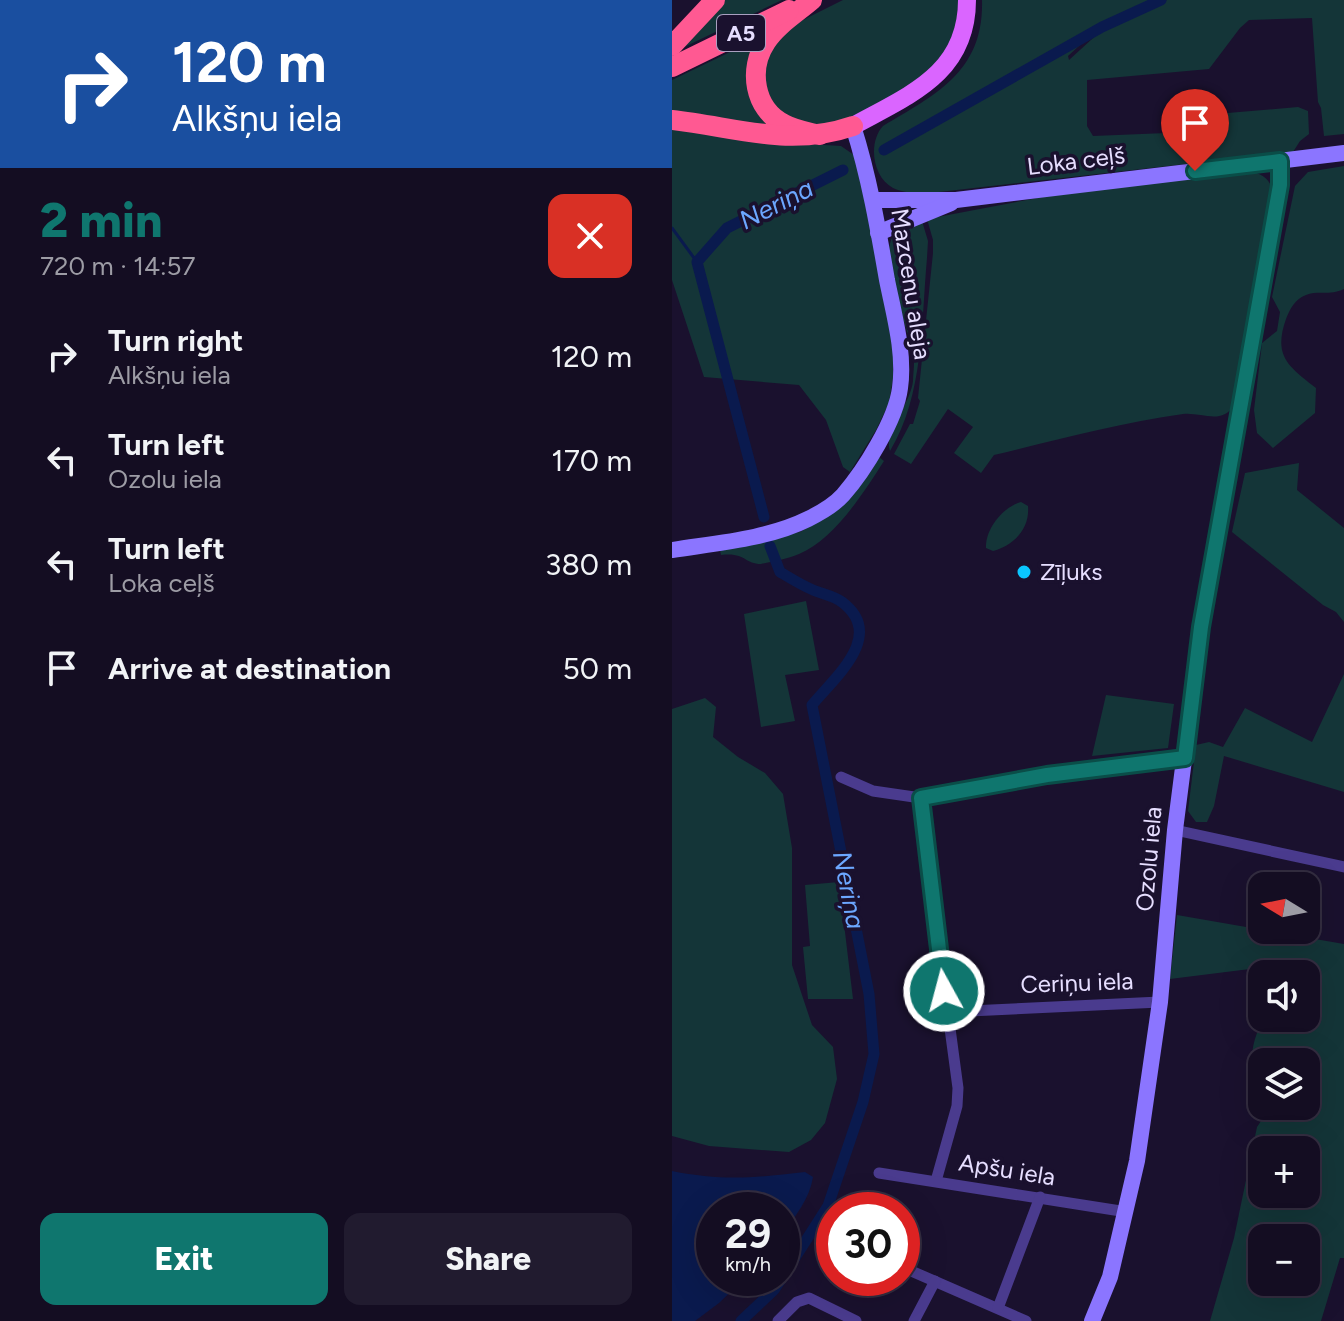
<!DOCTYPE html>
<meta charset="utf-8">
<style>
:root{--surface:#140d22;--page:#211b2f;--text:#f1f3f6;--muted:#9d9ca5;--line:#332d40;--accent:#0f766e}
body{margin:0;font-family:Figtree,sans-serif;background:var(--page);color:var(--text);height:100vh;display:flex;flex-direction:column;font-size:30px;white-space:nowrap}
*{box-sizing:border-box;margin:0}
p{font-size:26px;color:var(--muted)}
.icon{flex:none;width:44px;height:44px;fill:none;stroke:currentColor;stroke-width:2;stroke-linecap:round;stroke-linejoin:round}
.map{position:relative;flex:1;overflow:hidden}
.panel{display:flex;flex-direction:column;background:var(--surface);width:672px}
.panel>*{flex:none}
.top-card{background:#1a4fa0;color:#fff;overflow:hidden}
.needle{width:52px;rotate:280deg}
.buttons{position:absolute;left:576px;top:872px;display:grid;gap:16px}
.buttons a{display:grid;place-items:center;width:72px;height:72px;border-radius:16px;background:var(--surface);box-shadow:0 8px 32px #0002,0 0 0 2px var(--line);font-size:40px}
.speed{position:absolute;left:24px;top:1192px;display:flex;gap:16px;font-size:40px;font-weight:700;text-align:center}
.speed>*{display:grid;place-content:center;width:104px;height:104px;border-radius:50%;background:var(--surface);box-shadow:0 8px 32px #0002,0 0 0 2px var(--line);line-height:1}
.speed small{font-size:20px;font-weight:400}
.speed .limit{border:12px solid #d22;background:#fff;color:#111}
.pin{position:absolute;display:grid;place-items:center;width:68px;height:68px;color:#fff;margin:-82px -34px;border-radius:50% 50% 50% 0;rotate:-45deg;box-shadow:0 0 8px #0007}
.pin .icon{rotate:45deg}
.me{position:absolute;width:88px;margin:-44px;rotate:353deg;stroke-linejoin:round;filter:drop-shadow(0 0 6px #0008)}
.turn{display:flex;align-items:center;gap:28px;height:168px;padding:0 40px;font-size:36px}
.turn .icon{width:104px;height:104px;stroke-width:2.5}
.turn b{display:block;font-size:56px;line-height:68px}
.round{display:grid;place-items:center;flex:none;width:84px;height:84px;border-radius:16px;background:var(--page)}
.head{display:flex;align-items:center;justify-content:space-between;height:136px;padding:0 40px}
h1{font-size:48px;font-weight:800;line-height:60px;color:var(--accent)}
.primary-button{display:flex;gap:16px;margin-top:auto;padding:16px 40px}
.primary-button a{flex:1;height:92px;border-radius:16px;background:var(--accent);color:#fff;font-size:32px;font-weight:800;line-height:92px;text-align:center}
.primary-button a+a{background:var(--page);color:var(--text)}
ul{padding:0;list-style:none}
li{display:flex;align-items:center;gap:24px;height:104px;padding:0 40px}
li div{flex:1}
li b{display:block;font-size:30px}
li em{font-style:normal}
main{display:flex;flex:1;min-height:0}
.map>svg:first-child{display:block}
.green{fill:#143538;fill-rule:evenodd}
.water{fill:#0a1a4e}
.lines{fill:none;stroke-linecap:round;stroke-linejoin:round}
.stream{stroke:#0a1a4e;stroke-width:3}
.canal{stroke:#0a1a4e;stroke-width:11}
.street{stroke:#4a3b8e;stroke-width:11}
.secondary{stroke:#8b75ff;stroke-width:16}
.primary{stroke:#da65ff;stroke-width:18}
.highway{stroke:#ff5992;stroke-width:20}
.route-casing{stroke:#0a4d48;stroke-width:20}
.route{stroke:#0f766e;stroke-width:14}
.poi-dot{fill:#0ac6ff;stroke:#1a112e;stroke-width:3}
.labels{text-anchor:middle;stroke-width:7;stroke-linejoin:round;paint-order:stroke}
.shield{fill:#1a112e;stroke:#a9a0c0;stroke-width:2}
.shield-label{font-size:22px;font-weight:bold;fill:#e6deff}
.street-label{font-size:24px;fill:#e6deff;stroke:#1a112e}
.poi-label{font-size:24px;fill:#e6deff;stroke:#1a112e;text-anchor:start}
.water-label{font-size:26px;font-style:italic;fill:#6ca7ff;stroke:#1a112e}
</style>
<main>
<section class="panel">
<div class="top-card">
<div class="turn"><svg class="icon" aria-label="right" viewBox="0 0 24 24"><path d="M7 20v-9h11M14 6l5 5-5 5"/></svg><div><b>120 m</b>Alkšņu iela</div></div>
</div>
<div class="head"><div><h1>2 min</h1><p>720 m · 14:57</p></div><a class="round" style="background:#d93025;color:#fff"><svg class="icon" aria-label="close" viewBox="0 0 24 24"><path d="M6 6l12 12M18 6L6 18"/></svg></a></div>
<ul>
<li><svg class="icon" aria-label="right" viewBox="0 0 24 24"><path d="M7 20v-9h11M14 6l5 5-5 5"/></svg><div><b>Turn right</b><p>Alkšņu iela</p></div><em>120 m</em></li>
<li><svg class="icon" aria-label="left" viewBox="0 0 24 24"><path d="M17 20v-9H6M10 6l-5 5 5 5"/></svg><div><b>Turn left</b><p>Ozolu iela</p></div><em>170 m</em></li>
<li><svg class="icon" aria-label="left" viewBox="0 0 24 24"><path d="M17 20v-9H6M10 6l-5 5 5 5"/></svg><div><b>Turn left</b><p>Loka ceļš</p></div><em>380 m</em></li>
<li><svg class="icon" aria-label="arrive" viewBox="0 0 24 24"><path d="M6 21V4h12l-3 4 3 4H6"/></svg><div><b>Arrive at destination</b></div><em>50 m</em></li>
</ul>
<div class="primary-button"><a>Exit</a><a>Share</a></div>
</section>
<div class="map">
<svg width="672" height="1321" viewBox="0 0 672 1321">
<rect width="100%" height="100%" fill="#1a112e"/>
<g class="green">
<path d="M51,0H110L6,50Z"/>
<path d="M171,0H286C286,14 285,29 279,42C260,79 192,118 152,124C141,126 127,122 115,120L94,94L91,64L97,49L119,26Z"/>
<path d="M310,0H487L431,24L396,56L397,60L431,29L495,0H672V134L652,136L649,108L646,102L640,18L577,20L568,28L537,69L415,80V126L421,136L519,132L532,115L626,107L636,111L637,134L628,141L621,152L267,192C252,192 235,195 221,188C200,177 196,142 211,126C265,94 312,71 310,0Z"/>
<path d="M87,38L95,129L0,114V80Z"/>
<path d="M0,126L120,143L169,146L182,155L187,168L221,339V378L217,403L204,430L178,472L171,467L154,420L127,385L32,377L0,280Z"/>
<path d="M672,166V289C657,296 646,290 634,295C623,299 618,309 614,319C601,356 616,366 644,388L643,413L601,448L585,433L582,410L590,343L605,331L608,312L600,297L623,186L636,172Z"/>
<path d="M576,171C590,174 596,177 601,190L561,406C550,425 529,412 511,414C447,423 385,440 322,455L309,473L282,453L301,427L276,409L239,464L222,454L238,424H241L248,401L246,398L261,253V240L255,219L371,197Z"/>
<path d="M250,221L256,241L255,258C249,323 252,395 218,451C211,433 239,403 241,381C241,375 242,369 242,363C241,335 204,257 222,235C228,228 242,225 250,221Z"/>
<path d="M207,457L212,461C192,492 162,540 127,554C115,559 102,561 89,564C72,564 74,552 49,555L48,550L128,532L154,517Z"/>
<path d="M627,463L625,490L672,528V622L664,612L651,605L560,532L573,473Z"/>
<path d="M349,502L356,506C358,529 342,545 321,551L314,548C313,529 331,507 349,502Z"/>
<path d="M134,601L147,670L113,675L123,721L89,727L72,614Z"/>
<path d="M672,674V792L552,756L542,806L535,822H524L516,811L524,745L537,742L551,747L573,708L640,742Z"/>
<path d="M434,695L502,704L496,748L420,756Z"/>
<path d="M33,698L44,707L41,737L66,757L93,773L111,794L120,848V965L140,1025L161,1047L165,1079L153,1123L139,1140L117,1152L37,1146L0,1136V709Z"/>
<path d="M167,882L181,999H136L131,947L138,946L133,885Z"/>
<path d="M505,915L672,944V1258H668L649,1321H538L562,1238L585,1127L599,1106H634V1062H590V1090C579,1071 577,1054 585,1033L599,1025L610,1028L611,1018H634V974H617L618,964L498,979ZM590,1150H634V1194H590ZM590,1238H634V1282H590Z"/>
</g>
<path class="water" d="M0,1171C49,1181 83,1178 133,1172L141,1177C138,1198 123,1217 110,1234V1210H42V1278H73L47,1303L23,1321H0Z"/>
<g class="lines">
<g class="stream">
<path d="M0,228L25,262"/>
<path d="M160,1183L164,1184"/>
</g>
<g class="canal">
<path d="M212,150L430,27L489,0"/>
<path d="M92,517L25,262L55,228L171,170"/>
<path d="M98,546L108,572C118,578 129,585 141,590C150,594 162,596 170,602C214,635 164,676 140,705L197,994L202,1054L191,1102L156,1206L110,1278"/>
<path d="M69,1321L102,1290L110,1278"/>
</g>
<g class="street">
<path d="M169,777L201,791L249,798L375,775L513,758"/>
<path d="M249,798L250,820L286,1088L285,1106L264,1181"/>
<path d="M503,830L672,867"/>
<path d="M276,1012L488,1002"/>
<path d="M207,1173L455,1212"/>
<path d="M160,1240H162"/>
<path d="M230,1267L354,1321"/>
<path d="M326,1308L368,1197"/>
<path d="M106,1321L125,1302L137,1298L184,1321"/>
<path d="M242,1321L263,1281"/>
</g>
<g class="secondary">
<path d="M201,200H284L672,153"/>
<path d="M206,233L279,203"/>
<path d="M0,550C44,543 96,539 136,519C148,513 162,505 171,495C192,471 224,420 228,388C233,353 222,315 215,280C206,228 197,176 181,126"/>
<path d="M420,1321L438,1277L465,1161L488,1002L503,830L529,627L608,185V161"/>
</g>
<path class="primary" d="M181,126C237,95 295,74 295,0"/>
<g class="highway">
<path d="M140,0C125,13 105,25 94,42C76,69 82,109 112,124C123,130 136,132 148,135"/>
<path d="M0,46L43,0"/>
<path d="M0,67L117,10"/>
<path d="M0,120C64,127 117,148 181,126"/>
</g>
</g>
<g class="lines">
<g class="route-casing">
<path id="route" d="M272,991L249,798L375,775L513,758L529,627L608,185V161L523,171"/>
</g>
<use href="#route" class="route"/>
</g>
<circle class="poi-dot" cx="352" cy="572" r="8"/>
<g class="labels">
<rect class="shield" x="45" y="15" width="48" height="36" rx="6"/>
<g class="shield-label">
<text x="69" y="41">A5</text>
</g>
<g class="street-label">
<text transform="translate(404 161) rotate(-7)" y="8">Loka ceļš</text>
<text transform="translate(239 284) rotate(81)" y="8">Mazcenu aleja</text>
<text transform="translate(477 859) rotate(-85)" y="8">Ozolu iela</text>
<text transform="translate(405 983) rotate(-2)" y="8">Ceriņu iela</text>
<text transform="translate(335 1170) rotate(9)" y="8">Apšu iela</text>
</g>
<g class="poi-label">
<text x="368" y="580">Zīļuks</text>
</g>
<g class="water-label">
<text transform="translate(104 204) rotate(-27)" y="9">Neriņa</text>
<text transform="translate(177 890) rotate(79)" y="9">Neriņa</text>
</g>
</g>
</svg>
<div class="buttons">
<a><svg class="needle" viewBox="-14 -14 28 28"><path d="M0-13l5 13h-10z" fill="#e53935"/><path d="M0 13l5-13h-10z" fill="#9d9ca5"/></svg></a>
<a><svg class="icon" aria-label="sound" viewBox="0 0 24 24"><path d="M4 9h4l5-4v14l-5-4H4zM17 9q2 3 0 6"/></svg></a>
<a><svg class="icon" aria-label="layers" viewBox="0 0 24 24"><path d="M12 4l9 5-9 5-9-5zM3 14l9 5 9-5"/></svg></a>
<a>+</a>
<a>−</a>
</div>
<div class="speed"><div>29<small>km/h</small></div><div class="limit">30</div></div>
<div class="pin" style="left:523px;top:171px;background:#d93025"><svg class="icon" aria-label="arrive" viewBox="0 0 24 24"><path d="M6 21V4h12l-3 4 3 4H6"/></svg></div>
<svg class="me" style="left:272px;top:991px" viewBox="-20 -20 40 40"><circle r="17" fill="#0f766e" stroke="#fff" stroke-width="3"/><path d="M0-11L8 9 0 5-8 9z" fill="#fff"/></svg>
</div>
</main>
